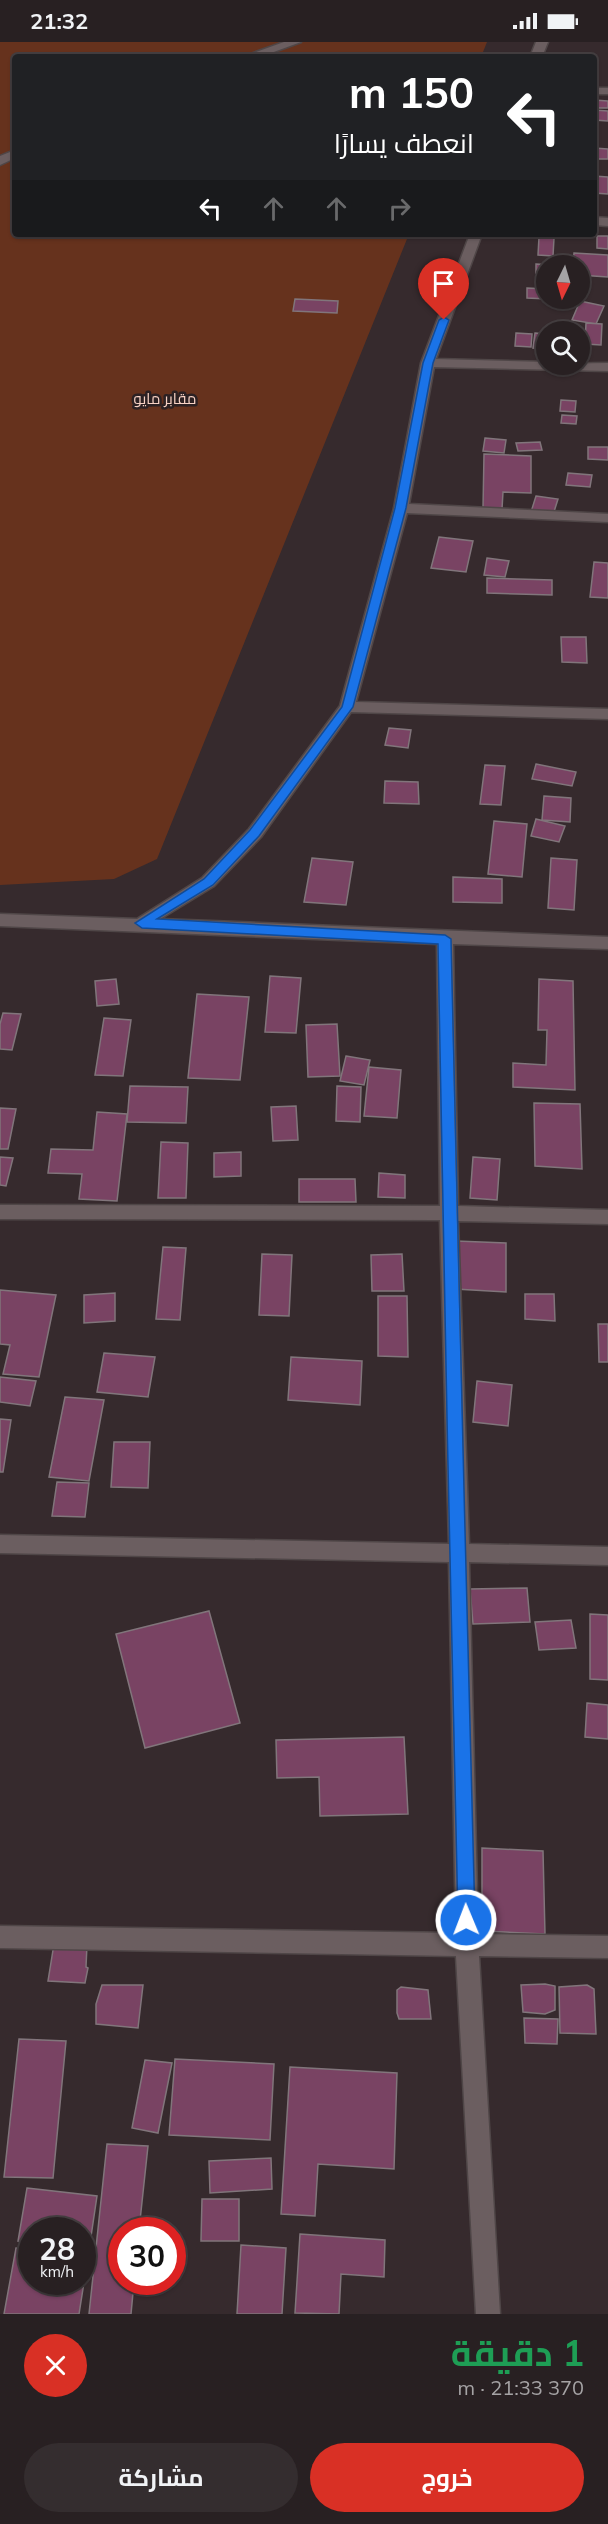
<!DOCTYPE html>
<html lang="ar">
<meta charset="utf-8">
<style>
:root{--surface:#282022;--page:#342d2f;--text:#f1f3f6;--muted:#a5a3a5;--line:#443e40;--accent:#d93025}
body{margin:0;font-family:Mulish,Cairo,sans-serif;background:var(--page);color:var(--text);direction:rtl;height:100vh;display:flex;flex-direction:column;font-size:22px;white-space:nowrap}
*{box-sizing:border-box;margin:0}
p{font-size:20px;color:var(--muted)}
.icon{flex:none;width:33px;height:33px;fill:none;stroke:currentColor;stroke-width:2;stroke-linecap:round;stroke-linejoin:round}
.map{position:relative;height:2272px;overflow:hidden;direction:ltr}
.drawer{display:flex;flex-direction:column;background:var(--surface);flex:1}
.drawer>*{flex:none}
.banner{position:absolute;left:12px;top:12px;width:585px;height:183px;border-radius:6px;box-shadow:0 2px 4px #0004,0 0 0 2px var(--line);direction:rtl;background:#202124;color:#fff;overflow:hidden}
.needle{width:39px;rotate:185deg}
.controls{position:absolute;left:536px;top:213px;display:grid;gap:12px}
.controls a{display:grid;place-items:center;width:54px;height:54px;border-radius:50%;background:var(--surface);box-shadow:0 2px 4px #0004,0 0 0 2px var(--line);font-size:30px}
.speed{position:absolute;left:18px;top:2175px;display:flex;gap:12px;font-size:30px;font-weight:700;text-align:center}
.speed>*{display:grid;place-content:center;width:78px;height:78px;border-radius:50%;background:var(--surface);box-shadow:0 2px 4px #0004,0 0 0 2px var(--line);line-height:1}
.speed small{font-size:15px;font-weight:400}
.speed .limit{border:9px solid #d22;background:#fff;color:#111}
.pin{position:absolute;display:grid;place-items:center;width:51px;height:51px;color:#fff;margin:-62px -26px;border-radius:50% 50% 50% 0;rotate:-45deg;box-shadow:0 0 6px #0007}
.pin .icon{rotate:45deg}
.me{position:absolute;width:66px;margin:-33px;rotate:359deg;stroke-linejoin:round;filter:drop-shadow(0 0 4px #0008)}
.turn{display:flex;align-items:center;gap:21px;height:126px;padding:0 24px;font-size:27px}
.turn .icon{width:78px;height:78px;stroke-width:2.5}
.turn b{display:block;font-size:42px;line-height:51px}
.lanes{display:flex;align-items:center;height:57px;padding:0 24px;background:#0003;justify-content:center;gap:30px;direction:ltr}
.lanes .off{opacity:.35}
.round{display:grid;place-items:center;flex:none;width:63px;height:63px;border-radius:32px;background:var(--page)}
.overview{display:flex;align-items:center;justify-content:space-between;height:102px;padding:0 24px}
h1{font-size:36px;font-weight:700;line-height:45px;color:#1e9e55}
.button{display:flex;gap:12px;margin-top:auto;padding:12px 24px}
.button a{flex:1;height:69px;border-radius:36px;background:var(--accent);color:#fff;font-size:24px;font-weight:700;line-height:69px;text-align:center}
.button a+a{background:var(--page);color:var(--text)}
.status{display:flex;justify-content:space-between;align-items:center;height:42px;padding:0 30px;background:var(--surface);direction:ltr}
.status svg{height:16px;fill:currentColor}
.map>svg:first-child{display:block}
.green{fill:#66321d}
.building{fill:#794363;stroke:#81757b;stroke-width:1.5}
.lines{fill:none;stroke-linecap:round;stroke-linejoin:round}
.street-casing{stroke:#4f4647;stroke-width:3}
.street{fill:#6b5e60;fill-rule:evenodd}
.route{fill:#1a73e8;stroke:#114b97;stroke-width:1.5}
.labels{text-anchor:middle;stroke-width:5;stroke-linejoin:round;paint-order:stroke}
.far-park-label{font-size:15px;fill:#f8d2c4;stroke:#2c2123}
</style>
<div class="status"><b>21:32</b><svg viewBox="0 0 49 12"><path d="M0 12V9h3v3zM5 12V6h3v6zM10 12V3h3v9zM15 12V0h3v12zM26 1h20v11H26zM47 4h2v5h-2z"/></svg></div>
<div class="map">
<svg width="608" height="2272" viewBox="0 0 608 2272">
<rect width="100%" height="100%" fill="#362a2d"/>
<path class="green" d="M0,0H487L481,15H15V192H409L157,817L114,837L0,843Z"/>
<g class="building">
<path d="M594,58L608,59V66H594Z"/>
<path d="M594,68L608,69V79L594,78Z"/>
<path d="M594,106L608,107V117H594Z"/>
<path d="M594,134L608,135V152L594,151Z"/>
<path d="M597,194H608V207L597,206Z"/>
<path d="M539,195L554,196L553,214L538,213Z"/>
<path d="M574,211L608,213V235L579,233V224H573Z"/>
<path d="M536,222L551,223V224H546V232L536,231Z"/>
<path d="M527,246L546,247L547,257L527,256Z"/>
<path d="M295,257L338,259L337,271L293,269Z"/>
<path d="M580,259L604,264L596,282L572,278Z"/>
<path d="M586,281L602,282L601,303L585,302Z"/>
<path d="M516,291L532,292L531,305L515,304Z"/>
<path d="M535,291L546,292V307L533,306Z"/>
<path d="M561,358L576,359L575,370L560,369Z"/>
<path d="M562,373L577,374L576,382L561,381Z"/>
<path d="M485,396L506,398L504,411L483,409Z"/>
<path d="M540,400L542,408L518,409L516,401Z"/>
<path d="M588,405H608V418L588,417Z"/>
<path d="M484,412L531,414V451L503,450L502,467L483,466Z"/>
<path d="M568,431L592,433L590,445L566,443Z"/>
<path d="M536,454L558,457L553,473L531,470Z"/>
<path d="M439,495L473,499L466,530L431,526Z"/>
<path d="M487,516L509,519L505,535L484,533Z"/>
<path d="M594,520L608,521V556L590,555Z"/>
<path d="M487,536L552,538V553L487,551Z"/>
<path d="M561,595H586L587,621L562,620Z"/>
<path d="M389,686L411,688L408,706L385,703Z"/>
<path d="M536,722L576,730L572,744L532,737Z"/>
<path d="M485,723L505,724L501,763L480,762Z"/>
<path d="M385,739L418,740L419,762L384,761Z"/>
<path d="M544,754L571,756L570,780L542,778Z"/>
<path d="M536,777L565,784L559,800L531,794Z"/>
<path d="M494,779L527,782L522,835L488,832Z"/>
<path d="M312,816L353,820L346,863L304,860Z"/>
<path d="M551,816L577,818L574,868L548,866Z"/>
<path d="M453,835L502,837V861L453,860Z"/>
<path d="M270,934L301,936L296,991L265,990Z"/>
<path d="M116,937L119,962L97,964L95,939Z"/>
<path d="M539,937L573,939L575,1048L513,1045V1021L546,1023L547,988H538Z"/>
<path d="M197,952L249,955L240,1038L188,1036Z"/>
<path d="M3,971L21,972L12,1008L0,1007V982Z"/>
<path d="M104,976L131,978L123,1034L95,1033Z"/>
<path d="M337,982L340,1034L308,1035L306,983Z"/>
<path d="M346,1014L370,1018L364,1043L340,1039Z"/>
<path d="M369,1025L401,1028L397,1076L364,1074Z"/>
<path d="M130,1044L188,1045L186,1081L127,1080Z"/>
<path d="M337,1044L361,1045L360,1080L336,1079Z"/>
<path d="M534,1061L580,1062L582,1127L535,1124Z"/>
<path d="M296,1064L298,1098L273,1099L271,1065Z"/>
<path d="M0,1066L16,1067L8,1107H0Z"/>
<path d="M97,1070L127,1072L117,1159L79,1157L82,1132L48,1131L51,1107L93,1108Z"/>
<path d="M161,1100L188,1101L186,1156H158Z"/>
<path d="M241,1110V1134L214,1135V1111Z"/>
<path d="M0,1115L13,1116L6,1144L0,1143Z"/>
<path d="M473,1115L500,1117L497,1158L470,1156Z"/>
<path d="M379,1131L405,1133V1156L378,1155Z"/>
<path d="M299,1137H355L356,1160H299Z"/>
<path d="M456,1199L506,1201V1250L455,1247Z"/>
<path d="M163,1205L186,1206L180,1278L156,1277Z"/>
<path d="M262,1212L292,1213L289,1274L259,1273Z"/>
<path d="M402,1212L404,1249H372L371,1213Z"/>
<path d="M0,1248L56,1253L39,1335L3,1332L10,1303L0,1302Z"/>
<path d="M115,1251V1279L84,1281V1253Z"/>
<path d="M525,1252H554L555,1279L525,1277Z"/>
<path d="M378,1254H407L408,1315L378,1314Z"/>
<path d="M598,1282H608V1320H599Z"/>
<path d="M104,1311L155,1315L148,1355L97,1350Z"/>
<path d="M291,1315L362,1319L360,1363L288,1358Z"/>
<path d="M0,1335L36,1339L30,1364L0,1360Z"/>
<path d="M477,1339L512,1343L508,1384L473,1380Z"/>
<path d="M65,1355L104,1358L89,1439L49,1435Z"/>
<path d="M0,1377L11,1378L3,1430H0Z"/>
<path d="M114,1400H150L148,1446L111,1445Z"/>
<path d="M57,1440L89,1441L85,1475L52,1474Z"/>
<path d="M527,1546L530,1580L473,1582L470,1547Z"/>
<path d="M209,1569L240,1681L145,1706L116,1592Z"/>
<path d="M590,1572L608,1573V1638L590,1637Z"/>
<path d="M571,1578L576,1606L539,1608L535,1580Z"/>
<path d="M587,1661L608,1663V1697L585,1695Z"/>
<path d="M404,1695L408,1772L320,1774L319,1735L277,1736L276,1698Z"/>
<path d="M482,1806L543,1809L545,1892L482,1889Z"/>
<path d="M54,1902L87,1903L86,1925L88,1926L85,1941L48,1939Z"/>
<path d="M545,1942L555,1944V1968L545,1972L523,1970L521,1943Z"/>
<path d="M102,1943H143L138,1986L96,1982V1962Z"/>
<path d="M587,1943L594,1947L596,1992L560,1991L559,1945Z"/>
<path d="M401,1945L428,1948L431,1977H399L397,1971V1948Z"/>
<path d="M524,1976L558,1977L557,2002L525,2001Z"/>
<path d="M19,1997L66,1999L53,2136L4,2135Z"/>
<path d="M175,2017L274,2022L270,2098L169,2093Z"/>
<path d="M145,2018L172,2021L158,2091L132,2086Z"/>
<path d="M290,2025L397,2031L394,2127L318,2122L315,2174L281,2172Z"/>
<path d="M107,2102L148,2104L139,2188H122V2240H134L131,2272H89Z"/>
<path d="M271,2116L272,2147L210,2151L209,2119Z"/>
<path d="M27,2146L97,2154L89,2208H82V2188H32V2201L18,2199Z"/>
<path d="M202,2157H239V2199H201Z"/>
<path d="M300,2192L385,2198L384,2235L341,2232L339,2272L295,2271Z"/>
<path d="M241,2203L286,2206L282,2272H237Z"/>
<path d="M16,2206L32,2208V2240H82V2215H88L79,2272H4Z"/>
</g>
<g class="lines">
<g class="street-casing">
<g id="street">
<path d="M284,0H301L260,15H242Z"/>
<path d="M536,0H548L542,15H530Z"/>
<rect x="594" y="46" width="14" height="6"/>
<path d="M15,108V116L0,123V114Z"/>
<path d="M594,175L608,176V184L594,183Z"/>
<path d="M470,192H482L436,317L546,320V322L608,321V329L434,325L409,462L608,472V480L407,471L356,660L608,667V677L351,670L261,795L214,844L160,877L608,895V907L453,902L458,1164L608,1168V1182L458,1179L469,1502L608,1505V1523L469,1520L478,1892L608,1894V1916L479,1914L500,2272H476L456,1914L0,1906V1884L456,1891L449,1520L0,1511V1493L449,1502L440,1178L0,1177V1163L440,1164L437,902L0,884V872L137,877L202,836L249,787L340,664L394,466L421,321Z"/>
</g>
</g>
<use href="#street" class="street"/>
</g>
<path class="route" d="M444,275L449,278L433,321L406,466L353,665L259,794L213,843L157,877L445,893L451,897C456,1224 468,1551 475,1878L473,1884L466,1887L460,1884L458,1878C452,1553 442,1227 438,902L142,886L135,881L204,837L250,788L342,665L395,466L423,321L439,278Z"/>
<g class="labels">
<g class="far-park-label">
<text x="165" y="362">مقابر مايو</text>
</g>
</g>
</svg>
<div class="controls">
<a><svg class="needle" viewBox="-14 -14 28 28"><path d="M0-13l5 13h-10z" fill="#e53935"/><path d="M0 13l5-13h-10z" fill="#a5a3a5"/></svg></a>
<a><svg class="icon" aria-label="search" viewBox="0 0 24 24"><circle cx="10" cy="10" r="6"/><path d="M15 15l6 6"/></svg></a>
</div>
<div class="speed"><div>28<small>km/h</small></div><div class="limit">30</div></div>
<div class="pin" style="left:444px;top:278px;background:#d93025"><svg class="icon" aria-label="arrive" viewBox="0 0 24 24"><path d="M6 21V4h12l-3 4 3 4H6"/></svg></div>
<svg class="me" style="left:466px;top:1878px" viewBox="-20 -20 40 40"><circle r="17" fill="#1a73e8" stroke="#fff" stroke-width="3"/><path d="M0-11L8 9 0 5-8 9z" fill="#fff"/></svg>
<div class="banner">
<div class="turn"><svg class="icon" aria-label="left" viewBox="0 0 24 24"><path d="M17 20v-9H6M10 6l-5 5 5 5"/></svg><div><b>150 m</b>انعطف يسارًا</div></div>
<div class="lanes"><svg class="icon" aria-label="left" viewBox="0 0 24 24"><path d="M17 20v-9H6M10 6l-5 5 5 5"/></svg><svg class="icon off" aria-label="ahead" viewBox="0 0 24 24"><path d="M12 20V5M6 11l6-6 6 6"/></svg><svg class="icon off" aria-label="ahead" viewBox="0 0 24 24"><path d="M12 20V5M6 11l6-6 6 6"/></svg><svg class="icon off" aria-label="right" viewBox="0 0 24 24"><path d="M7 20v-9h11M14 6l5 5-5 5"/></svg></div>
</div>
</div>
<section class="drawer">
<div class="overview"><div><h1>1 دقيقة</h1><p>370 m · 21:33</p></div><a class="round" style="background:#d93025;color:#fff"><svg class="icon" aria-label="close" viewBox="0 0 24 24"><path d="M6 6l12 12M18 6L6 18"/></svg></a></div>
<div class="button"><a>خروج</a><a>مشاركة</a></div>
</section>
